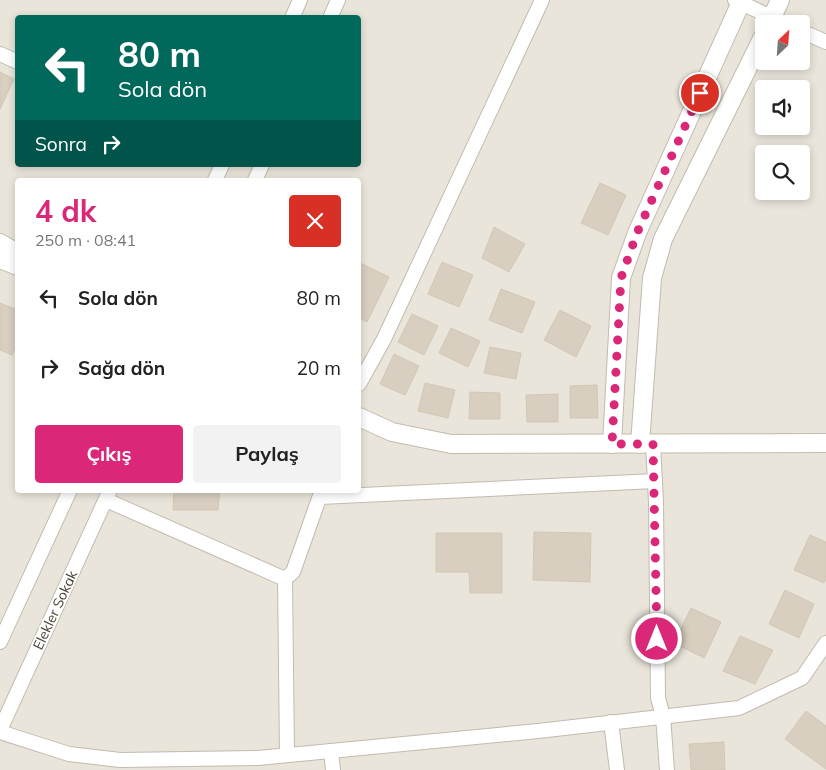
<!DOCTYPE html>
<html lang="tr">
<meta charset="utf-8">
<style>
:root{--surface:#fff;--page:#f2f2f2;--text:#222;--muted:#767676;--accent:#db2777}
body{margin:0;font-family:Mulish,sans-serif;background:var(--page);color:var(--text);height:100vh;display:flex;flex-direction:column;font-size:19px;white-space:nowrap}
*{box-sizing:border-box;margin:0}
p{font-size:16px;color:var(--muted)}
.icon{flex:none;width:28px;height:28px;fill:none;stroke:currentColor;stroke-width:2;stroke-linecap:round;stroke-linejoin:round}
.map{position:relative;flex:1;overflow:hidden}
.details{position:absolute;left:15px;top:178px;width:346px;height:315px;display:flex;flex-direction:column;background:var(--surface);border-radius:5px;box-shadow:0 2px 8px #0003}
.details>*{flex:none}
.top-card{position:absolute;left:15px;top:15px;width:346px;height:152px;border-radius:5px;box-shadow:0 2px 8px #0003;background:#00695c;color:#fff;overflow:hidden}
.needle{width:32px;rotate:25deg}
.fabs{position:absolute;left:755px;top:15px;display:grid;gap:10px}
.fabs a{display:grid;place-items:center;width:55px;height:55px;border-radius:5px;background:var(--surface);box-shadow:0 2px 8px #0003;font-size:25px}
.pin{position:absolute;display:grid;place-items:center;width:42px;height:42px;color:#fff;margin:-21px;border:2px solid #fff;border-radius:50%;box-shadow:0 1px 5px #0007}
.me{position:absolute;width:55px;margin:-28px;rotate:0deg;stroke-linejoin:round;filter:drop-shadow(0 0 4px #0008)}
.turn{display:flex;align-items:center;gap:18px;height:105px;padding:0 20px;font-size:22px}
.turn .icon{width:65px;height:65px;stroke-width:2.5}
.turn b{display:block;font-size:35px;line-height:42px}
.then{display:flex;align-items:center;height:48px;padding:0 20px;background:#0003;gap:10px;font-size:19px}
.round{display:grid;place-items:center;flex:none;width:52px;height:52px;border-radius:5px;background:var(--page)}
.headline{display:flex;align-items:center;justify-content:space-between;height:85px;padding:0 20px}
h1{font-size:30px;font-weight:700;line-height:38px;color:var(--accent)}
.primary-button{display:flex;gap:10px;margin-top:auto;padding:10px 20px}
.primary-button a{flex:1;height:58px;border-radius:5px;background:var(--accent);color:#fff;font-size:20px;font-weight:700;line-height:58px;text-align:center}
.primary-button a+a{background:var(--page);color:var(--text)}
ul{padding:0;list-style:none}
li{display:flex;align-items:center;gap:15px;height:70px;padding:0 20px}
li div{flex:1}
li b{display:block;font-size:19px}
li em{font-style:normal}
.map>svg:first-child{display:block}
.residential{fill:#eae5da;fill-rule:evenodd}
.building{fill:#d8cfc1;stroke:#d3c7b4}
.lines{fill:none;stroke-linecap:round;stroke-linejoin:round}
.minor-casing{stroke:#c2bbae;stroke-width:16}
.tertiary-casing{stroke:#c2bbae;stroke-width:20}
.minor{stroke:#fff;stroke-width:14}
.tertiary{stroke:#fff;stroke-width:18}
.route{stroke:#db2777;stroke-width:9;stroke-dasharray:0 16.2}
.labels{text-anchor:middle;stroke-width:4;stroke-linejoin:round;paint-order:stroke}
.street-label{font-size:14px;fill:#4b4439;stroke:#fff}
</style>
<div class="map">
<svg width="826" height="770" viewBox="0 0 826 770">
<rect width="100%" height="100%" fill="#f6f3ec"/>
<path class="residential" d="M0,0H826V770H0ZM18,18H359V165H18ZM764,24H801V61H764ZM764,89H801V126H764ZM764,154H801V191H764ZM18,180H359V490H18Z"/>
<g class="building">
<path d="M0,72L14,79L0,109Z"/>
<path d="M600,183L626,195L608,235L581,223Z"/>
<path d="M494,227L525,244L509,272L482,258Z"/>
<path d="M442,262L473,275L459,307L428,294Z"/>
<path d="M360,263L389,277L367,322L359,318Z"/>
<path d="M501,289L535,302L522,333L489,320Z"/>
<path d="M0,303L18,310V341L12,355L0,350Z"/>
<path d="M560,310L591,326L576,357L544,340Z"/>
<path d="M412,314L438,326L424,355L398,342Z"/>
<path d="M451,328L480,341L468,367L439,353Z"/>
<path d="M490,347L521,353L516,379L484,373Z"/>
<path d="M394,354L419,366L405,395L380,384Z"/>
<path d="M425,383L455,390L448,418L418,411Z"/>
<path d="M597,385L598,418H570V386Z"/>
<path d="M470,392L500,393V419H469Z"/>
<path d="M558,394V422H527L526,395Z"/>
<path d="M174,490H220L218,510H173Z"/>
<path d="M534,532L591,533L590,582L533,580Z"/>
<path d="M436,533H502V593H470L469,572H436Z"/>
<path d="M810,535L826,542V578L824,583L794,570Z"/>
<path d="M785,590L814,604L799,638L769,624Z"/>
<path d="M691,608L721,622L704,658L674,643Z"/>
<path d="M740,636L773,650L755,684L723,671Z"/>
<path d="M806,711L826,726V769L785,739Z"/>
<path d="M724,742L725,770H691L689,744Z"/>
</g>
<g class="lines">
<g class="minor-casing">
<g id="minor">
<path d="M735,0L786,24"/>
<path d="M292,18L300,0"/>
<path d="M330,18L338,0"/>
<path d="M801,31L826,42"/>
<path d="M0,54L18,62"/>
<path d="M215,180L222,165"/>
<path d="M255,180L262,165"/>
<path d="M359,384L384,339L542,0"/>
<path d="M653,444L656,502L658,698L663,716L667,770"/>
<path d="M320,497L655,481"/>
<path d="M106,500L285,579L287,755"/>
<path d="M285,579L293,572L322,490"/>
<path d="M0,642L70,490"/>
<path d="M611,722L617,770"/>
<path d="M0,730L110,490"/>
<path d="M0,732L69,754L120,760L258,758L538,731L739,708L802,678L826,643"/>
<path d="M331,751L333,770"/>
</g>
</g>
<g class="tertiary-casing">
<g id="tertiary">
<path d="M769,24L780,0"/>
<path d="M0,243L18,254"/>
<path d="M0,259L18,266"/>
<path d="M359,417L392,432L451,444L826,443"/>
<path d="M612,444L621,278L637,233L742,0"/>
<path d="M640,444L652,278L663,239L764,35"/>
</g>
</g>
<use href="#minor" class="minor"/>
<use href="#tertiary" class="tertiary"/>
</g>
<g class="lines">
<path class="route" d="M657,639L653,444H612L621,278L637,233L700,93"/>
</g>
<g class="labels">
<g class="street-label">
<text transform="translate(55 610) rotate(-65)" y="5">Elekler Sokak</text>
</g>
</g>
</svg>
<div class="fabs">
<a><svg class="needle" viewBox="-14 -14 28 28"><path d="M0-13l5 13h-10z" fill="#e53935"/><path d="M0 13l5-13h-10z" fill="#767676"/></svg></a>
<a><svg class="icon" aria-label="sound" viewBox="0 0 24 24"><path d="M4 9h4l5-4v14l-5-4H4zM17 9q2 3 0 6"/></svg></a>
<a><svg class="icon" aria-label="search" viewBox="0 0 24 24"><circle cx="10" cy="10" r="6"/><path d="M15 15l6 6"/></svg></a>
</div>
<div class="pin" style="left:700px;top:93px;background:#d93025"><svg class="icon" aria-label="arrive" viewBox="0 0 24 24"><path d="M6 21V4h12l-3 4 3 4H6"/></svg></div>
<svg class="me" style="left:657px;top:639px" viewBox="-20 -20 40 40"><circle r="17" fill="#db2777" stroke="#fff" stroke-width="3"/><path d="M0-11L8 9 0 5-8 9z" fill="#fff"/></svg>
<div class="top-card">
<div class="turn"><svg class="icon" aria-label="left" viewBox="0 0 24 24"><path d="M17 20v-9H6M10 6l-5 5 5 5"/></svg><div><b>80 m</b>Sola dön</div></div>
<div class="then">Sonra<svg class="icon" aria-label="right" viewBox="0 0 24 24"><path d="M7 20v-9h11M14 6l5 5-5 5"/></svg></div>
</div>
<section class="details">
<div class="headline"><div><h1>4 dk</h1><p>250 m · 08:41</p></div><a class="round" style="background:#d93025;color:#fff"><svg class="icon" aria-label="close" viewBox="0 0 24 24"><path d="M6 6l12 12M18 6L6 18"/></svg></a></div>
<ul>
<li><svg class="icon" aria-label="left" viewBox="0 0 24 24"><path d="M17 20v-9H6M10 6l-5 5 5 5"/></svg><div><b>Sola dön</b></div><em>80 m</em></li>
<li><svg class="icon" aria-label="right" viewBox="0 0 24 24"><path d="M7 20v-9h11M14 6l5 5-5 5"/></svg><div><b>Sağa dön</b></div><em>20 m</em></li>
</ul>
<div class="primary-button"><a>Çıkış</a><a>Paylaş</a></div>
</section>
</div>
